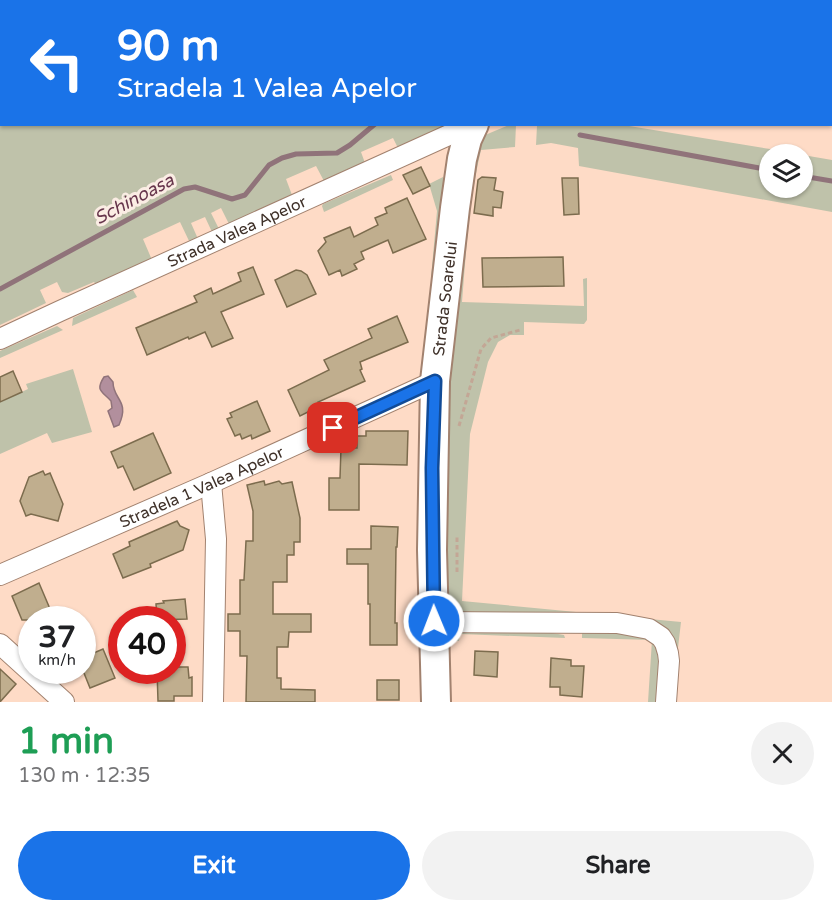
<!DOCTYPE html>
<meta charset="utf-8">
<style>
:root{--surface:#fff;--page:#f2f2f2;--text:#202124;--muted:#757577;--accent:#1a73e8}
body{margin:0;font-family:"Varela Round",sans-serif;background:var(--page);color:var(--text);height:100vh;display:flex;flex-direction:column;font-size:22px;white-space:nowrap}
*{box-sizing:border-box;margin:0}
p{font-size:20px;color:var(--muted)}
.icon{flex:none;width:33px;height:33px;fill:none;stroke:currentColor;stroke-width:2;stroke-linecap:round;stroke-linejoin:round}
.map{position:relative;height:702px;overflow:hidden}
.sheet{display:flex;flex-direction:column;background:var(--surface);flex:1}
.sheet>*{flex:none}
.hud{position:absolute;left:0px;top:0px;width:832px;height:126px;box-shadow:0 2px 4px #0004;background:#1a73e8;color:#fff;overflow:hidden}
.buttons{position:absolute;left:759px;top:144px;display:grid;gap:12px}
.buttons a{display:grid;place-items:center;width:54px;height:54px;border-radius:50%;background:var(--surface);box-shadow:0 2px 4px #0004;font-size:30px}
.speed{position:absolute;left:18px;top:606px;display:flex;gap:12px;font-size:30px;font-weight:700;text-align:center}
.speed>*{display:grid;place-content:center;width:78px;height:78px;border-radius:50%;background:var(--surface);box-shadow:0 2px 4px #0004;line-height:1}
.speed small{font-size:15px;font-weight:400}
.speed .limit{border:9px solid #d22;background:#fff;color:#111}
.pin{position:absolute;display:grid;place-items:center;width:51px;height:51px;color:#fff;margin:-26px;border-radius:12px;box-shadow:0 3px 9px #0006}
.me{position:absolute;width:66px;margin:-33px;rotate:359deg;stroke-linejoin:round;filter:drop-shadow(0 0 4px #0008)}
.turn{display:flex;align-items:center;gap:21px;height:126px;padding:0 18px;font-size:27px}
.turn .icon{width:78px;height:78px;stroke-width:2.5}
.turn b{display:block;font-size:42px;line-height:51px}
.round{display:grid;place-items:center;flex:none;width:63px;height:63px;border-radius:32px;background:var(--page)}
.summary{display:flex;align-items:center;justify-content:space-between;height:102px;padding:0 18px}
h1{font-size:36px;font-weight:700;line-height:45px;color:#1e9e55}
.primary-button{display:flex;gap:12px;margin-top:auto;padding:12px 18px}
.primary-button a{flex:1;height:69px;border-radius:36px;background:var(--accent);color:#fff;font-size:24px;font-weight:700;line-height:69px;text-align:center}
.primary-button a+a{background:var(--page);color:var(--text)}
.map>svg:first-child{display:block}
.green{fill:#bfc2aa}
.water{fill:#b28f9d;stroke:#90737a;stroke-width:1.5}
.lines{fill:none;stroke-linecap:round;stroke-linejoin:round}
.stream{stroke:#90737a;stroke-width:5}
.building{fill:#c0ae8e;stroke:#7c6c4e;stroke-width:1.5}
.street-casing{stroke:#a2826f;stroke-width:22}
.secondary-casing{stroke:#a2826f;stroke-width:32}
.path{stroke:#c3a695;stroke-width:3;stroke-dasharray:4.5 3;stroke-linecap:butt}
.street{stroke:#fff;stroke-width:20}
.secondary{stroke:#fff;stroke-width:28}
.route-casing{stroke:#114b97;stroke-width:15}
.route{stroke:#1a73e8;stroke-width:10}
.labels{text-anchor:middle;stroke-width:6;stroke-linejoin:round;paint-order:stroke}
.street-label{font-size:16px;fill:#3f3129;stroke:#fbede4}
.water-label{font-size:18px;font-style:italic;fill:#67364c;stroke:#fbede4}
</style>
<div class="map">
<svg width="832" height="702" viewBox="0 0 832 702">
<rect width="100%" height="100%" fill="#fedbc6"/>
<g class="green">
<path d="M0,0H419L424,1L2,2V124L455,125L398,148L393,138L361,152L365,163L324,181L316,166L286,179L292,195L229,224L221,208L211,213L219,229L212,232L205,217L191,223L198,239L190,243L180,222L143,239L152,260L97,286L94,282L68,293L62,292L57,282L40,290L46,303L0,325Z"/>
<path d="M509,125H516L515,147L481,150C469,200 466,252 462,302L584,306L583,279L587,278V320L584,324L524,322V335H510L498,342L488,362L470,434L462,601L681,622L676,665L671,638L445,615L447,337C453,324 460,317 457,303L478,138Z"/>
<path d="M623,125L801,154H770V188H802L803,155L832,160V212L579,166L578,148L551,143L536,145L537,126L540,125Z"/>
<path d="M391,175L393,180L324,212L322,206L323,204Z"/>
<path d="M443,177L444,183L435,276L431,278L437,211L429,184Z"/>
<path d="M133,290L137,297L72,326L73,318Z"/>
<path d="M57,326L63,330L0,358V351Z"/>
<path d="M73,369L92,432L52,443L47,433L0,454V402L28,389L26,384Z"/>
<path d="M582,627L658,638L662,702H648L652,640L582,638Z"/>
<path d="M447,628L528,629L564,635L565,638L460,634L459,641H447Z"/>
</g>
<path class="water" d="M108,376L113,382C113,400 130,400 119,425L114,427L108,411L112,408L111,401C102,391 95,391 104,377Z"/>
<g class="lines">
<g class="stream">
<path d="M580,135L770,170"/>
<path d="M802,176L832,181"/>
<path d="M0,289L184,189L195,187L232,199L245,195L269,165L282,158L296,154L337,153L350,145L375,124"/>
</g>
</g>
<g class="building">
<path d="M421,167L430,186L413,194L403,175Z"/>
<path d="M482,177L496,178L494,190L503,192L501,208L493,207V216L474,213L478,180Z"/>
<path d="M562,178H578L579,214L564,215Z"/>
<path d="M407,198L426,239L393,253L388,240L361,252L364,259L354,264L357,269L342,276L340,270L329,275L318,251L326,242L324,238L350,227L354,237L378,225L375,218L387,213L385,208Z"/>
<path d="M563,257L564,286L483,287L482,258Z"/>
<path d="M253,267L264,294L221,312L233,338L212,347L205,332L189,339L188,337L147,355L136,328L197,302L194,296L211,288L213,294L241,281L238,273Z"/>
<path d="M296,270L301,271L307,275L316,294L287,307L275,280Z"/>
<path d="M397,316L408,342L360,362L362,369L360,370L365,381L318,402L320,406L300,416L288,390L329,370L324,360L372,338L368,329Z"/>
<path d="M13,371L22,392L0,402V377Z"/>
<path d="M257,401L270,431L252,439L251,435L242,439L240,434L235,436L227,419L232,417L230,413Z"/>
<path d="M366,431H408L407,465L359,464V510H329V478H340L341,448H357V436H366Z"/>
<path d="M153,433L171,473L134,490L123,466L118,468L111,452Z"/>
<path d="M43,471L45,475L50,473L63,504L58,521L31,514L26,516L20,501L29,477Z"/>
<path d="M264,481L265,485L279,481L282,484L292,482L300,518V542H294V555H287V582H273V614H311V632H289L288,647H277V678H281V689L315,690V702H246L247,656H240V631H228V614H240V580H244L246,541H253V511L247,485Z"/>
<path d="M177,521L180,526L189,530L183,550L150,564L151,567L123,578L113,554L130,546L129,542Z"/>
<path d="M371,526L398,527L397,547H396L395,623H397V645H370V604H368V564H347V549H371Z"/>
<path d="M39,583L53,616L46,620H22L12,596Z"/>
<path d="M185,599L187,619L157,620L156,604L164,603L163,601Z"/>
<path d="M103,649L115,678L90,688L82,668V658Z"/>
<path d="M475,651L498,652L497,677L474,675Z"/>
<path d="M551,658L571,660V666H584L582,697L560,695V687H550Z"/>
<path d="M172,667H188L189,678L192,677V696H174V701H158L157,670H172Z"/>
<path d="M0,669L16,684L0,702Z"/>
<rect x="377" y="680" width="22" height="20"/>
</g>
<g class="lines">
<g class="street-casing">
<g id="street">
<path d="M609,0L610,2"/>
<path id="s1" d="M0,339L60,311L473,124"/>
<path d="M211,483L216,539L213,702"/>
<path id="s2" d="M0,575L211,483L435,381"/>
<path d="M434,622L617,623L649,629L661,637L665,643L668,653L669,661L666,702"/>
<path d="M0,644L64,702"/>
</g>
</g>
<g class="secondary-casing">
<g id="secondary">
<path d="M453,0L457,2"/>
<path d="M831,7H832"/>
<path id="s3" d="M436,702L432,550L435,381L455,208L462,159L467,139L474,124"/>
</g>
</g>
<g class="path">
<path d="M85,2L91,0"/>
<path d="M755,2L773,0"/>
<path d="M0,15H2"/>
<path d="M459,426L481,349L491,338L520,330"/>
<path d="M457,572V537"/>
</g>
<use href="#street" class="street"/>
<use href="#secondary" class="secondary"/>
</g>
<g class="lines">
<g class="route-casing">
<path id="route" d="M333,428L435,381L432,468L434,621"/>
</g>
<use href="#route" class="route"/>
</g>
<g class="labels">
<g class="street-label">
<text dy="6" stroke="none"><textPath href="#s1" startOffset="260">Strada Valea Apelor</textPath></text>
<text dy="6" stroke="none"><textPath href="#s3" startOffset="404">Strada Soarelui</textPath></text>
<text dy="6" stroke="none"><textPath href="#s2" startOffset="220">Stradela 1 Valea Apelor</textPath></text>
</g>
<g class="water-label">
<text transform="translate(134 199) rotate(-28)" y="6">Schinoasa</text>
</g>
</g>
</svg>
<div class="buttons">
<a><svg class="icon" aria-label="layers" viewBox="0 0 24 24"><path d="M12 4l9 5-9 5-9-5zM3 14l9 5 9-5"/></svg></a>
</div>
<div class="speed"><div>37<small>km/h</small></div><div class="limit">40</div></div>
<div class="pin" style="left:333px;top:428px;background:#d93025"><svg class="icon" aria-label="arrive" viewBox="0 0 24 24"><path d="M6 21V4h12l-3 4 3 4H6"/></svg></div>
<svg class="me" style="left:434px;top:621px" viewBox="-20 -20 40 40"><circle r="17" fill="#1a73e8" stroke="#fff" stroke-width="3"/><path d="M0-11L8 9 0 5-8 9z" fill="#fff"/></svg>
<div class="hud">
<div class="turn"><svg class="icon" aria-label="left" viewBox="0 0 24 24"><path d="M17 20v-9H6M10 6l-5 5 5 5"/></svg><div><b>90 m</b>Stradela 1 Valea Apelor</div></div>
</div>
</div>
<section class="sheet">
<div class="summary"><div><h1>1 min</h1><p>130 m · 12:35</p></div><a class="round"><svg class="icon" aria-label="close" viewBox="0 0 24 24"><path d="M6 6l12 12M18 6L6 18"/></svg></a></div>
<div class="primary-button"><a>Exit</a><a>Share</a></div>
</section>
